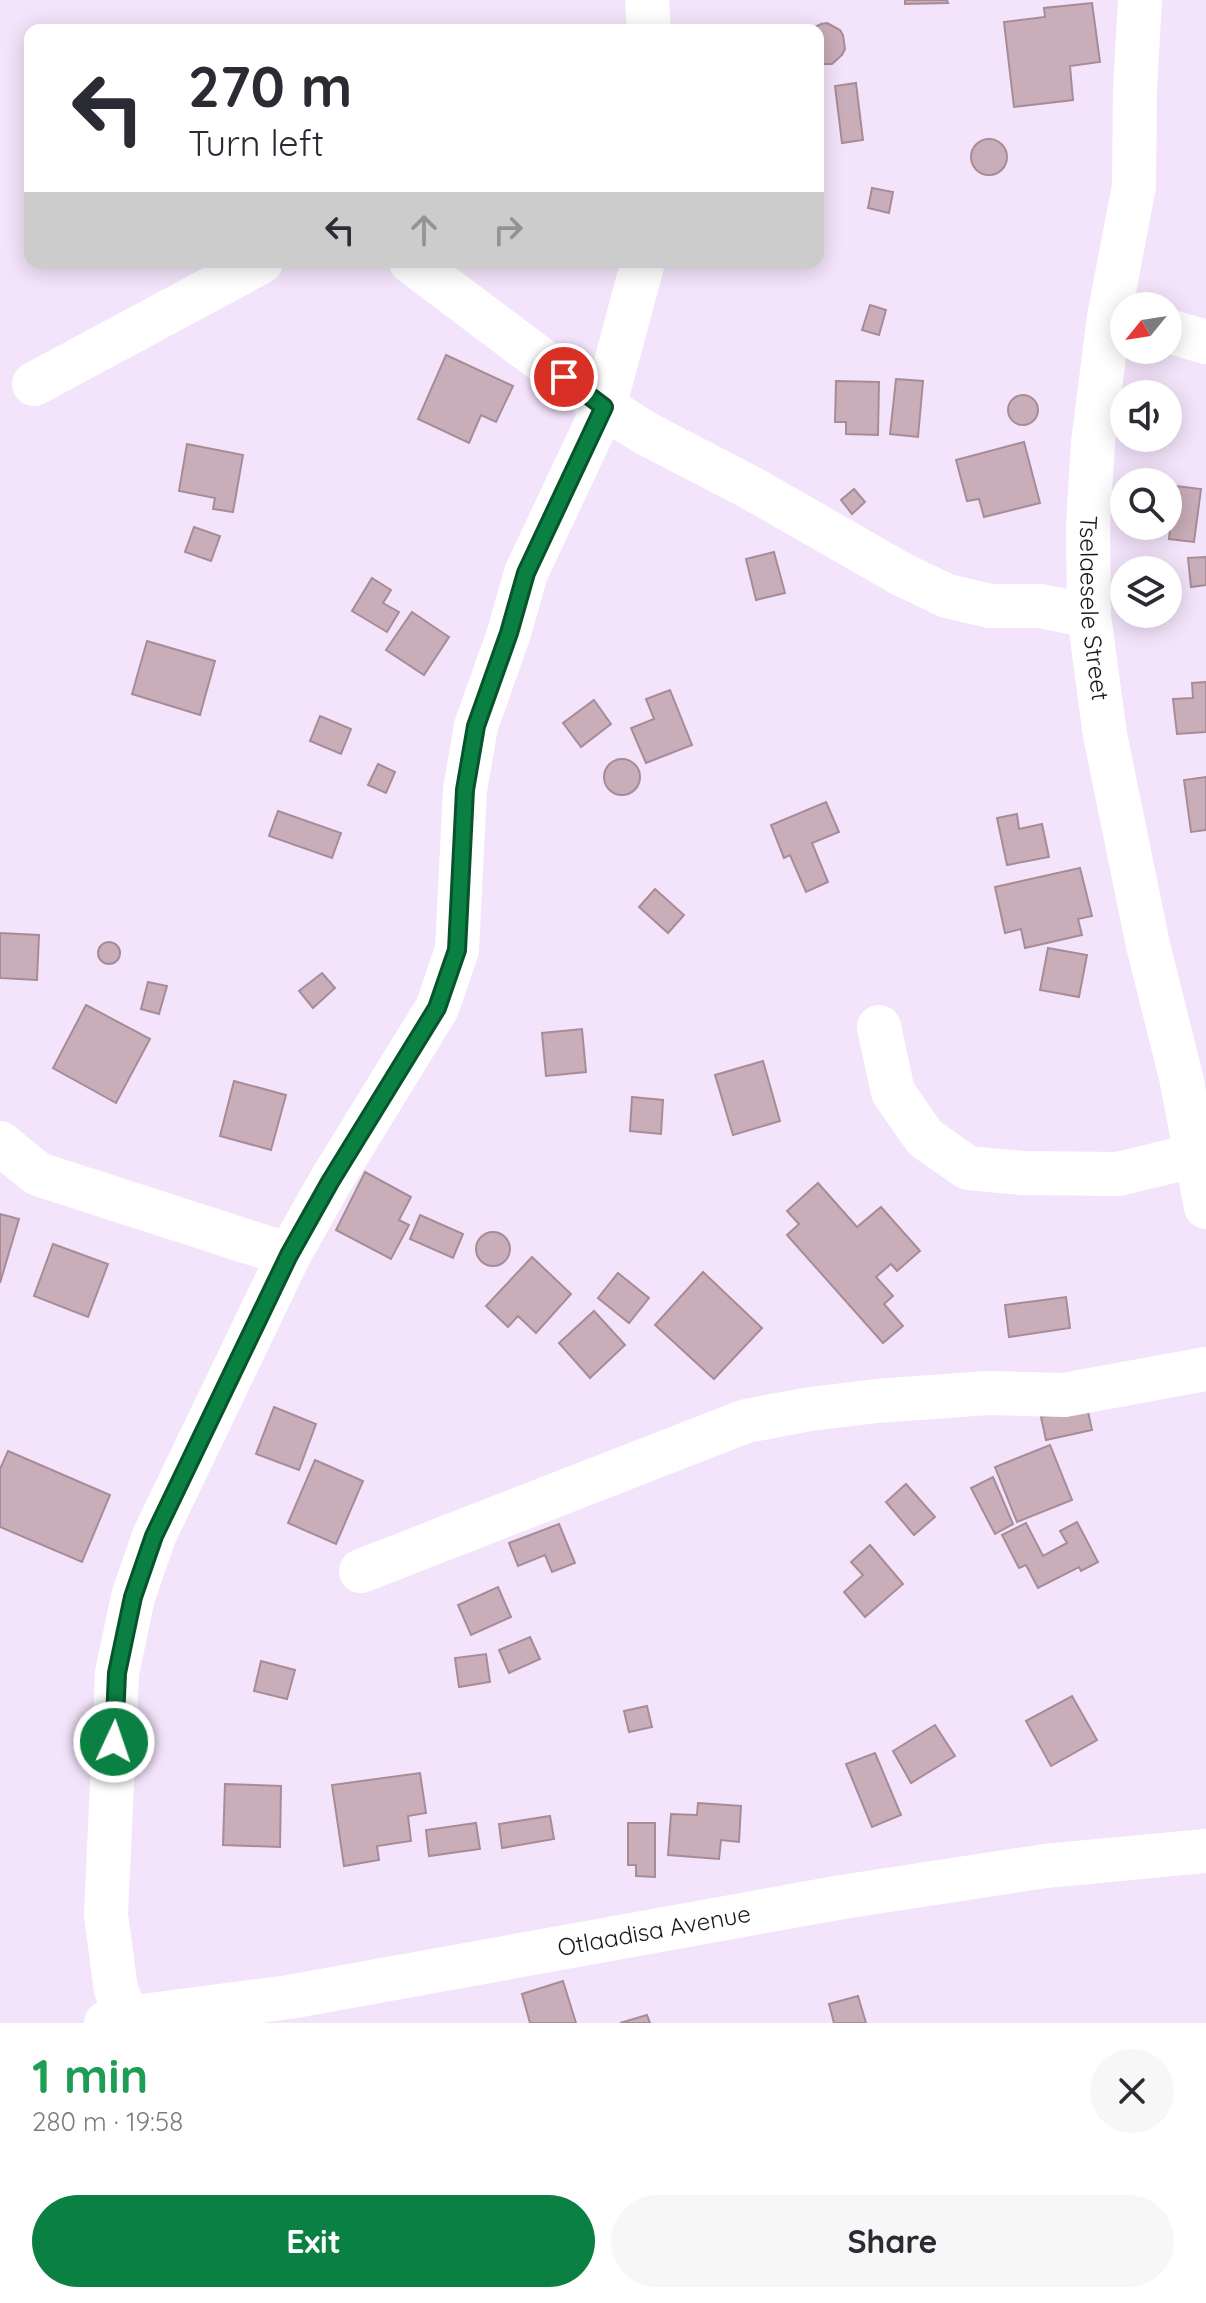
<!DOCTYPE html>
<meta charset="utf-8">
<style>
:root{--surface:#fff;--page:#f7f7f7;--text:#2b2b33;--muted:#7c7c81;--accent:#0b8043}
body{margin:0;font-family:Quicksand,sans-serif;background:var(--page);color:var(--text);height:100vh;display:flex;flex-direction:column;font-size:30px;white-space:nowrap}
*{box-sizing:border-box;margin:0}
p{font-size:26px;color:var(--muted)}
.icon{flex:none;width:44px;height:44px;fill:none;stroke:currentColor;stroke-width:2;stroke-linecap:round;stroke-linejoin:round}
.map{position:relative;height:2023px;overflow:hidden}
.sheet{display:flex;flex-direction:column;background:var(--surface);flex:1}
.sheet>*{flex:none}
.hud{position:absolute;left:24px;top:24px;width:800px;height:244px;border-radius:16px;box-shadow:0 4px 20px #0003;background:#fff;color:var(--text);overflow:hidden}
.needle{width:52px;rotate:240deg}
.tools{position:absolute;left:1110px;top:292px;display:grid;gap:16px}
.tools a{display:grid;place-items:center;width:72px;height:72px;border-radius:50%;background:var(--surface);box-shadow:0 4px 20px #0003;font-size:40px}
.pin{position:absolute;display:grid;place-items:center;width:68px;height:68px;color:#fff;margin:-34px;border:4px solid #fff;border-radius:50%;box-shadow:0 2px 8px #0007}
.me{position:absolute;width:88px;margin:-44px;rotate:3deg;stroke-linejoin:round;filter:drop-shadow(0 0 6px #0008)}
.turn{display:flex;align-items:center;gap:28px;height:168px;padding:0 32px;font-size:36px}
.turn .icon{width:104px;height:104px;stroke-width:2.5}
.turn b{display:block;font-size:56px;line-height:68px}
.lanes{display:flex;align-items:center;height:76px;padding:0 32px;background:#0003;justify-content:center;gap:40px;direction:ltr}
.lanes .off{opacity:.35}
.round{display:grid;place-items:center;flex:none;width:84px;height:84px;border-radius:42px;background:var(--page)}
.headline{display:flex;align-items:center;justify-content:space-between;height:136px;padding:0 32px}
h1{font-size:48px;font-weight:700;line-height:60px;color:#1e9e55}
.primary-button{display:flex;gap:16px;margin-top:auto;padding:16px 32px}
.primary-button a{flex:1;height:92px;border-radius:48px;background:var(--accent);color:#fff;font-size:32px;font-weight:700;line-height:92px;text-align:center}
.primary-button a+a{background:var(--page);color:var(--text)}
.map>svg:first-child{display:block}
.building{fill:#c9adb9;stroke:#a78c98;stroke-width:2}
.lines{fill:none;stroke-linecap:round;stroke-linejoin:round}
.minor{stroke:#fff;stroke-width:44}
.route-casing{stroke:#07532c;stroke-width:20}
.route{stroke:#0b8043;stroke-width:14}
.labels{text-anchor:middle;stroke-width:6;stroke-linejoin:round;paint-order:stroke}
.street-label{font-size:24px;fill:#1a141c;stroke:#f4e4fb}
</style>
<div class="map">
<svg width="1206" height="2023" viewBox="0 0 1206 2023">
<rect width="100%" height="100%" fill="#f4e4fb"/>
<g class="building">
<path d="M905,0H947L948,3L905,4Z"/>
<path d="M1092,3L1100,62L1070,66L1073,100L1014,107L1004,22L1045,17L1044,8Z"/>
<path d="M827,23L840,30L843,35L845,49L842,55L832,64H818V30H809L821,24Z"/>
<path d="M856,83L863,140L842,143L835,86Z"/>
<circle cx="989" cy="157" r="18"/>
<path d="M872,188L893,192L889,213L868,208Z"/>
<path d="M870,305L886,310L879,335L862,330Z"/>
<path d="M446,355L513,386L496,422L481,415L469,443L418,419Z"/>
<path d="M896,379L923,381L918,437L890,434Z"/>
<path d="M836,381L879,382L878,435L846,434V422H835Z"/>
<circle cx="1023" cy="410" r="15"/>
<path d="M1024,442L1040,503L984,517L979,499L967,501L956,460Z"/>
<path d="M187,444L243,455L233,512L213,509L215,498L179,491Z"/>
<path d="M1168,485L1201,489L1194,542L1169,539L1171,519L1168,518Z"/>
<path d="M854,489L865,502L852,514L841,500Z"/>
<path d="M194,527L220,536L211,561L185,552Z"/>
<path d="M774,552L785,593L756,600L746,559Z"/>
<path d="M1206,557V585L1191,587L1188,558Z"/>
<path d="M372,578L391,590L383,603L399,612L387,632L352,611Z"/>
<path d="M412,612L449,637L424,675L386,650Z"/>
<path d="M147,641L215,661L200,715L132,694Z"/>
<path d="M1206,682V732L1177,734L1173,699L1193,698L1192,683Z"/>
<path d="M670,690L692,745L646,763L631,728L654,719L646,699Z"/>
<path d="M594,700L611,724L581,747L563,723Z"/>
<path d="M320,716L351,729L341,754L310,741Z"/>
<circle cx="622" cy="777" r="18"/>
<path d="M378,764L395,772L386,793L368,785Z"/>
<path d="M1206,777V830L1191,832L1184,780Z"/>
<path d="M826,802L839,832L812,843L828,882L806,892L790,855L784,858L771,825Z"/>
<path d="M278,811L341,833L332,858L269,836Z"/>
<path d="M1017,814L1019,829L1042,824L1049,857L1007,865L997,818Z"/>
<path d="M1080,868L1092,916L1078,919L1082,935L1025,948L1021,929L1005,933L995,887Z"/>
<path d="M655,889L684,915L668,933L639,907Z"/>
<path d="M0,933L39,935L37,980L0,978Z"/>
<circle cx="109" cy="953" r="11"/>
<path d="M1048,948L1087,955L1079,997L1040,990Z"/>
<path d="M322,973L335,988L313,1008L299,991Z"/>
<path d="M148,982L167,986L159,1014L141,1009Z"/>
<path d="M86,1005L150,1039L116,1103L53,1068Z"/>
<path d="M582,1029L586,1072L546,1076L542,1033Z"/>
<path d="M763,1061L780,1121L733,1135L715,1075Z"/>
<path d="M234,1081L286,1095L271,1150L220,1136Z"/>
<path d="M632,1097L663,1100L661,1134L630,1131Z"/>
<path d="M365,1172L411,1197L399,1220L409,1225L391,1259L336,1230Z"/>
<path d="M818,1183L857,1227L881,1207L920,1251L897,1271L891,1264L876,1277L893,1296L884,1304L903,1326L883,1343L787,1235L799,1224L787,1211Z"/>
<path d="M0,1214L19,1219L0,1283Z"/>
<path d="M420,1215L463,1234L453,1258L410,1239Z"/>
<circle cx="493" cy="1249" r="17"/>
<path d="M53,1244L108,1264L88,1317L34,1296Z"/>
<path d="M532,1257L571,1294L536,1333L518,1316L508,1327L486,1306Z"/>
<path d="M703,1272L762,1328L714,1379L655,1325Z"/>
<path d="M618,1273L649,1298L629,1323L598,1298Z"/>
<path d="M1066,1297L1070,1328L1009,1337L1005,1305Z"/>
<path d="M594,1311L625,1345L590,1378L559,1343Z"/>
<path d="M274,1407L316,1424L299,1470L256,1454Z"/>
<path d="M1087,1407L1092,1430L1046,1440L1041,1417Z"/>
<path d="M1050,1445L1072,1500L1017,1522L995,1467Z"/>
<path d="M8,1451L110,1495L82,1562L0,1527V1469Z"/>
<path d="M315,1460L363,1481L336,1544L288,1523Z"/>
<path d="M993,1477L1013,1524L995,1534L971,1488Z"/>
<path d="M906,1484L935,1517L914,1535L886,1502Z"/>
<path d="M1077,1522L1098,1562L1081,1571L1079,1567L1038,1588L1026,1565L1019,1568L1002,1535L1026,1523L1043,1556L1067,1543L1060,1531Z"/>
<path d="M559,1524L575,1563L552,1572L545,1555L518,1566L509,1543Z"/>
<path d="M870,1545L903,1584L865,1617L844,1592L863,1575L851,1562Z"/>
<path d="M498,1587L511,1617L471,1635L458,1605Z"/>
<path d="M530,1637L540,1659L509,1673L499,1650Z"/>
<path d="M486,1654L490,1682L459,1687L455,1658Z"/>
<path d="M261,1661L295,1670L287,1699L254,1691Z"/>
<path d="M1072,1696L1097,1740L1051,1766L1026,1721Z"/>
<path d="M647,1706L652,1727L629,1732L624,1711Z"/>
<path d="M935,1725L955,1756L911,1783L893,1751Z"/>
<path d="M875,1753L901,1815L872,1827L846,1764Z"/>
<path d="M420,1773L426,1813L408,1816L411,1841L377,1846L379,1860L344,1866L332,1785Z"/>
<path d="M225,1784L281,1786L280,1847L223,1845Z"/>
<path d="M698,1803L741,1806L739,1842L721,1840L719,1859L668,1855L671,1814L697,1815Z"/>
<path d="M550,1816L554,1839L502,1848L499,1824Z"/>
<path d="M476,1823L480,1849L429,1856L426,1830Z"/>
<path d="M628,1823H655V1877L636,1876V1865H628Z"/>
<path d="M563,1981L576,2023H530L522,1994Z"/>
<path d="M858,1996L866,2023H834L829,2004Z"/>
<path d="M647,2015L650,2023H620Z"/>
</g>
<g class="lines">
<g class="minor">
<path d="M647,0L649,30"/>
<path id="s1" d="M1140,0L1135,88L1134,186L1109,317L1093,443L1088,525L1089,616L1105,735L1148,945L1181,1077L1206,1207"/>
<path d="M411,262L604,407L647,434L753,489L901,574L947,596L990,606H1041L1089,616"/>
<path d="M1168,331L1206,342"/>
<path d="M34,384L261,262"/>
<path d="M879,1027L893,1092L925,1138L968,1168L1022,1173L1118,1174L1206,1153"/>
<path d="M0,1143L38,1174L289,1255"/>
<path d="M361,1571L746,1421L810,1409L877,1401L987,1393L1064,1395L1206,1369"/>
<path d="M128,2018L116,1990L106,1915L117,1673L133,1597L154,1536L289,1255L330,1182L437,1008L457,950L465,790L476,726L509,633L526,573L604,407L643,262"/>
<path id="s2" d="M106,2023L128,2018L289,1997L842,1897L1045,1866L1206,1851"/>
</g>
</g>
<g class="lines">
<g class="route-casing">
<path id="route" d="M114,1742L117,1673L133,1597L154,1536L289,1255L330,1182L437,1008L457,950L465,790L476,726L509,633L526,573L604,407L564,377"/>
</g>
<use href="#route" class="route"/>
</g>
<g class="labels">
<g class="street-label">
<text dy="8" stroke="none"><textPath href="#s1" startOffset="612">Tselaesele Street</textPath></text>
<text dy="8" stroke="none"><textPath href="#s2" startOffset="556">Otlaadisa Avenue</textPath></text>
</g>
</g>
</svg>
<div class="tools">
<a><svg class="needle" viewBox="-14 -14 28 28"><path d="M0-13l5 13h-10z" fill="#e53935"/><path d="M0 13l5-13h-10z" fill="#7c7c81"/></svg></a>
<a><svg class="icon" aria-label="sound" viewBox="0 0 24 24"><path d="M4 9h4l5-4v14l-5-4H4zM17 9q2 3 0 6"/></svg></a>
<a><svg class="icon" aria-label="search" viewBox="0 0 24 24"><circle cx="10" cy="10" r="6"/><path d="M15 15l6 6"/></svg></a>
<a><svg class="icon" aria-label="layers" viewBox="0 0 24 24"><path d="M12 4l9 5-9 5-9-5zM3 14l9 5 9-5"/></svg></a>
</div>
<div class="pin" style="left:564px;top:377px;background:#d93025"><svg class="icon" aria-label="arrive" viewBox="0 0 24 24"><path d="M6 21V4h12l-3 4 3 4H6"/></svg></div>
<svg class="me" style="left:114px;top:1742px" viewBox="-20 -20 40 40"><circle r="17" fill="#0b8043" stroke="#fff" stroke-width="3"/><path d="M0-11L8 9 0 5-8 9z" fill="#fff"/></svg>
<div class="hud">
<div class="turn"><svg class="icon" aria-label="left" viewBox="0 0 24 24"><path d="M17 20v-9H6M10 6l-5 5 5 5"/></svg><div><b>270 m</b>Turn left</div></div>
<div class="lanes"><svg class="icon" aria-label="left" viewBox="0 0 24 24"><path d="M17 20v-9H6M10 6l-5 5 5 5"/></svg><svg class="icon off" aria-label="ahead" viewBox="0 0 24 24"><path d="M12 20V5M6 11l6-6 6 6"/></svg><svg class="icon off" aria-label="right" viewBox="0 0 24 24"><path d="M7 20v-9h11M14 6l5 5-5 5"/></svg></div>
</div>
</div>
<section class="sheet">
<div class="headline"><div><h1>1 min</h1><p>280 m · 19:58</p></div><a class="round"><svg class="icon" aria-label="close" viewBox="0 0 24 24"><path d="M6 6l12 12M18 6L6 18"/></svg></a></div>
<div class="primary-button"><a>Exit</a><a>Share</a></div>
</section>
